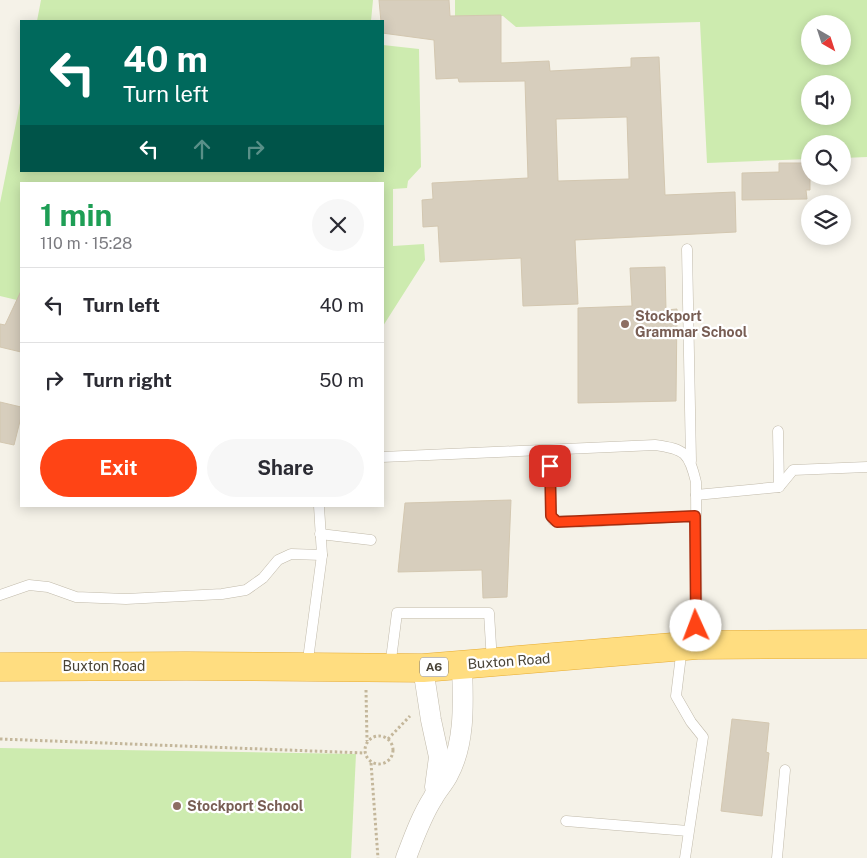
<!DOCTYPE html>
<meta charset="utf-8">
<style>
:root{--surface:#fff;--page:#f7f7f7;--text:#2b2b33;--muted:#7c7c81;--line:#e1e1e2;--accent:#ff4415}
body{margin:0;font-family:"Public Sans",sans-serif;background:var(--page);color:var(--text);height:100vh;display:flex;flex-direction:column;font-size:19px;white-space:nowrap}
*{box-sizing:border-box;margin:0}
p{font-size:16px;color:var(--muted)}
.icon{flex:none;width:28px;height:28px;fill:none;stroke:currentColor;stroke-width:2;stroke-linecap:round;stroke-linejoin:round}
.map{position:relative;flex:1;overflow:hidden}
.drawer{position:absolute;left:20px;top:182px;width:364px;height:325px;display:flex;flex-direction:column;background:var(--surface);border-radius:0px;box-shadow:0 2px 12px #0003}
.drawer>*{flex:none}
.top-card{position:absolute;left:20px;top:20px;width:364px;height:152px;border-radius:0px;box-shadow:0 2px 12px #0003;background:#00695c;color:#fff;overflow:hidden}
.needle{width:32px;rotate:141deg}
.fabs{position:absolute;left:801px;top:15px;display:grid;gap:10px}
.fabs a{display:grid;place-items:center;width:50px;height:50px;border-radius:50%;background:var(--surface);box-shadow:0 2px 12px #0003;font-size:25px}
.pin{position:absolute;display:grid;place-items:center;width:42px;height:42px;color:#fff;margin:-21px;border-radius:10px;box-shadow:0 2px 8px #0006}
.me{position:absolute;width:55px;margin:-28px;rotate:358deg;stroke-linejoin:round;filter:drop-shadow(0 0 4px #0008)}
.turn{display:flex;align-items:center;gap:18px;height:105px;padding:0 20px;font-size:22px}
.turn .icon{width:65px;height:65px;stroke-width:2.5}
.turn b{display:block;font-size:35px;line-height:42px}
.lanes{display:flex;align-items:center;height:48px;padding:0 20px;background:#0003;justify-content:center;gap:25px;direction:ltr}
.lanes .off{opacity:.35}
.round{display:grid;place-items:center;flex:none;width:52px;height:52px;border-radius:26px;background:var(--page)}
.summary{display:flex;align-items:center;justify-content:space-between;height:85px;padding:0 20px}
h1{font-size:30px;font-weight:700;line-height:38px;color:#1e9e55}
.primary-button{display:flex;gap:10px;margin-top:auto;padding:10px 20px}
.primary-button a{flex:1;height:58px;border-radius:30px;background:var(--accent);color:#fff;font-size:20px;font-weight:700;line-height:58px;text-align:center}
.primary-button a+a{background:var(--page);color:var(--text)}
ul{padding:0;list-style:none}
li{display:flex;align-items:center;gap:15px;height:75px;padding:0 20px;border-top:1px solid var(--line)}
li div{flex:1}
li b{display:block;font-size:19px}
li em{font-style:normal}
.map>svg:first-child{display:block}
.green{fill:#cdebaf;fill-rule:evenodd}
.building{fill:#d7cebd;stroke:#d3c7b0;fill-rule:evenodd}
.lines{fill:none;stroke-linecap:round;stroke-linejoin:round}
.service-casing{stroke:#c1baaa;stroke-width:11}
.minor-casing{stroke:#c1baaa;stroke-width:21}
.trunk-casing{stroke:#e7ac31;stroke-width:29}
.path{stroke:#c4b79b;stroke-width:3;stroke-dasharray:2.5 2.5;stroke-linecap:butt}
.service{stroke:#fff;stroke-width:10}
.minor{stroke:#fff;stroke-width:20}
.trunk{stroke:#ffdd80;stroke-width:28}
.route-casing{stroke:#a62c0e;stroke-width:12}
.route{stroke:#ff4415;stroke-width:9}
.education-dot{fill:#8d6e63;stroke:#fff;stroke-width:2}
.labels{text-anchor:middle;stroke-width:4.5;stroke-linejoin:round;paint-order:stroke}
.shield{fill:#fff;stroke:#807b72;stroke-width:1}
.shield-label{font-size:12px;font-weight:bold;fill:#494336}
.education-label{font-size:14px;font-weight:bold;fill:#785e54;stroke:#fff;text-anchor:start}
.street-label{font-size:14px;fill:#494336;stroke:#fff}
</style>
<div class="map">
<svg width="867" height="858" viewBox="0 0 867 858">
<rect width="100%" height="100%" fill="#f5f2e8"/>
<g class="green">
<path d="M41,0H381H373L371,21H37Z"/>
<path d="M455,0H867V157L843,158L842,144H810V159L707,163L700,22L516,27L503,16L455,18ZM810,24H842V56H810ZM810,84H842V116H810Z"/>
<path d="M383,45L419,49L421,167L408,181L407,188L393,189V246L424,244L425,260L383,326L382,184H21V301L0,296V203L21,98V171H382Z"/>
<path d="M0,748L356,754L351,858H0Z"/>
</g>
<g class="building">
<path d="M379,0H449L450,16L501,15V63L549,61L550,71L631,67V58L659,57L665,195L735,192L736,232L575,240L578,304L523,306L521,258L440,262L438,226L423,227L422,200L433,199L432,183L528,178L525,81L459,82L458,78L436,79L434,40L382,33ZM627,117L629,179L558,181L556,119Z"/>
<path d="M779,163H810V190H806L807,199L742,200V173L779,172Z"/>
<path d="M665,267L666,310L677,309L676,401L578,403V308L632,306L630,268Z"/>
<path d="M21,291V352L0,347V324L5,325Z"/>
<path d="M0,402L21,407V417L14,445L0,442Z"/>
<path d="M511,500L507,597L483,598L482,570L398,572L405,503Z"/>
<path d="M732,719L769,723L766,752L769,753L762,816L721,811Z"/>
</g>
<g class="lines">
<g class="service-casing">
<g id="service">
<path d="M687,249L691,461"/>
<path d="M778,431L779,487"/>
<path d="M550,450L551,516L553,520L583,522L695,516"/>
<path d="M382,457L655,445C685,449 689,453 696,482L697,645"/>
<path d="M696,495L779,487L793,470L867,467"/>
<path d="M320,534L371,540"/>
<path d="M0,595L29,585L48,587L76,597L126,599L222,594L246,590L263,578L278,560L291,554L322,555"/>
<path d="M682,647L676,696L691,722L703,737L685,858"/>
<path d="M307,667L322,555L319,506"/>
<path d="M390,667L397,613H489L492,662"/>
<path d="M566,821L688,831"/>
<path d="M777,858L785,770"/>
</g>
</g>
<g class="minor-casing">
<g id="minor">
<path d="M423,668L431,720L439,757L435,787"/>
<path d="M406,858C414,837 421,817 433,798C437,790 444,783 448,775C466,742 463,700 462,665"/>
</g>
</g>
<g class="trunk-casing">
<path id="trunk" d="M0,667L186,666L423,668L697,645L867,644"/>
</g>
<g class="path">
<path d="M366,690L367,741"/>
<circle cx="379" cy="750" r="14"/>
<path d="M0,739L365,753"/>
<path d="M388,739L410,716"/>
<path d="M371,763L378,858"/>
</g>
<use href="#service" class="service"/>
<use href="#minor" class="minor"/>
<use href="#trunk" class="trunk"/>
</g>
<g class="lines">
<g class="route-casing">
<path id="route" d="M550,466L551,516L557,522L695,516L696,626"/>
</g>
<use href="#route" class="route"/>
</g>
<g class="education-dot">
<circle cx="625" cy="324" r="5"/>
<circle cx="177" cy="806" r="5"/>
</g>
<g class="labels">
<rect class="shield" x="420" y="657.5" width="28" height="19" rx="4"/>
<g class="shield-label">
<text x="434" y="671">A6</text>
</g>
<g class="education-label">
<text x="635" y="321">Stockport<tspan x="635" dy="16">Grammar School</tspan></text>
<text x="187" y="811">Stockport School</text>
</g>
<g class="street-label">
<text transform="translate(509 661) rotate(-4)" y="5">Buxton Road</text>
<text x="104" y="671">Buxton Road</text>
</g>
</g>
</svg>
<div class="fabs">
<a><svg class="needle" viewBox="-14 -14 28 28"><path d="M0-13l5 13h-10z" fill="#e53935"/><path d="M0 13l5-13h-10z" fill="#7c7c81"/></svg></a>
<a><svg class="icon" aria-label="sound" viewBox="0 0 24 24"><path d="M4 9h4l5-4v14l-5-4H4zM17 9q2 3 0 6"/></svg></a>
<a><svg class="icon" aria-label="search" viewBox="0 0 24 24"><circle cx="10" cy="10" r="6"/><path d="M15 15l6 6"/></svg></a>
<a><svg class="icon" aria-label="layers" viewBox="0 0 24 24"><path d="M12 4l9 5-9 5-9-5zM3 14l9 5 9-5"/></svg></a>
</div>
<div class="pin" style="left:550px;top:466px;background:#d93025"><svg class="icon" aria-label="arrive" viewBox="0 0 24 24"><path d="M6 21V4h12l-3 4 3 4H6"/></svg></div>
<svg class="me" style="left:696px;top:626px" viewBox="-20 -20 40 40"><circle r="19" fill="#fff"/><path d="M0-13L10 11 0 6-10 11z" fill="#ff4415"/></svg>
<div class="top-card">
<div class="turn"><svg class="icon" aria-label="left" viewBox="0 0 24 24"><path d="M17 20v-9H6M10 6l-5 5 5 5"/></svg><div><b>40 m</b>Turn left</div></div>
<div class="lanes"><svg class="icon" aria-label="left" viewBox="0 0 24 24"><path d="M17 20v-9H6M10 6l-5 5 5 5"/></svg><svg class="icon off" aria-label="ahead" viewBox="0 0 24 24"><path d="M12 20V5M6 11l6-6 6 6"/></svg><svg class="icon off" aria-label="right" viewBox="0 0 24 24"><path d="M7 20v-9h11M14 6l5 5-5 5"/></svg></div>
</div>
<section class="drawer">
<div class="summary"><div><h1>1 min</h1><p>110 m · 15:28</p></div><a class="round"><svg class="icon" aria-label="close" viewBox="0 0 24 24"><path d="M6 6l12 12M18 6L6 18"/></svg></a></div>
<ul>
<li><svg class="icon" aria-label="left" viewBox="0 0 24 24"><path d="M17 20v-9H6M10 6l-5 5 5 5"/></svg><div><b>Turn left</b></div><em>40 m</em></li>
<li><svg class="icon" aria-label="right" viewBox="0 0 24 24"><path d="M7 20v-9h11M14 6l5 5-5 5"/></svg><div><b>Turn right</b></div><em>50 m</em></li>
</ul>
<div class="primary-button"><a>Exit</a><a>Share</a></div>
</section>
</div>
